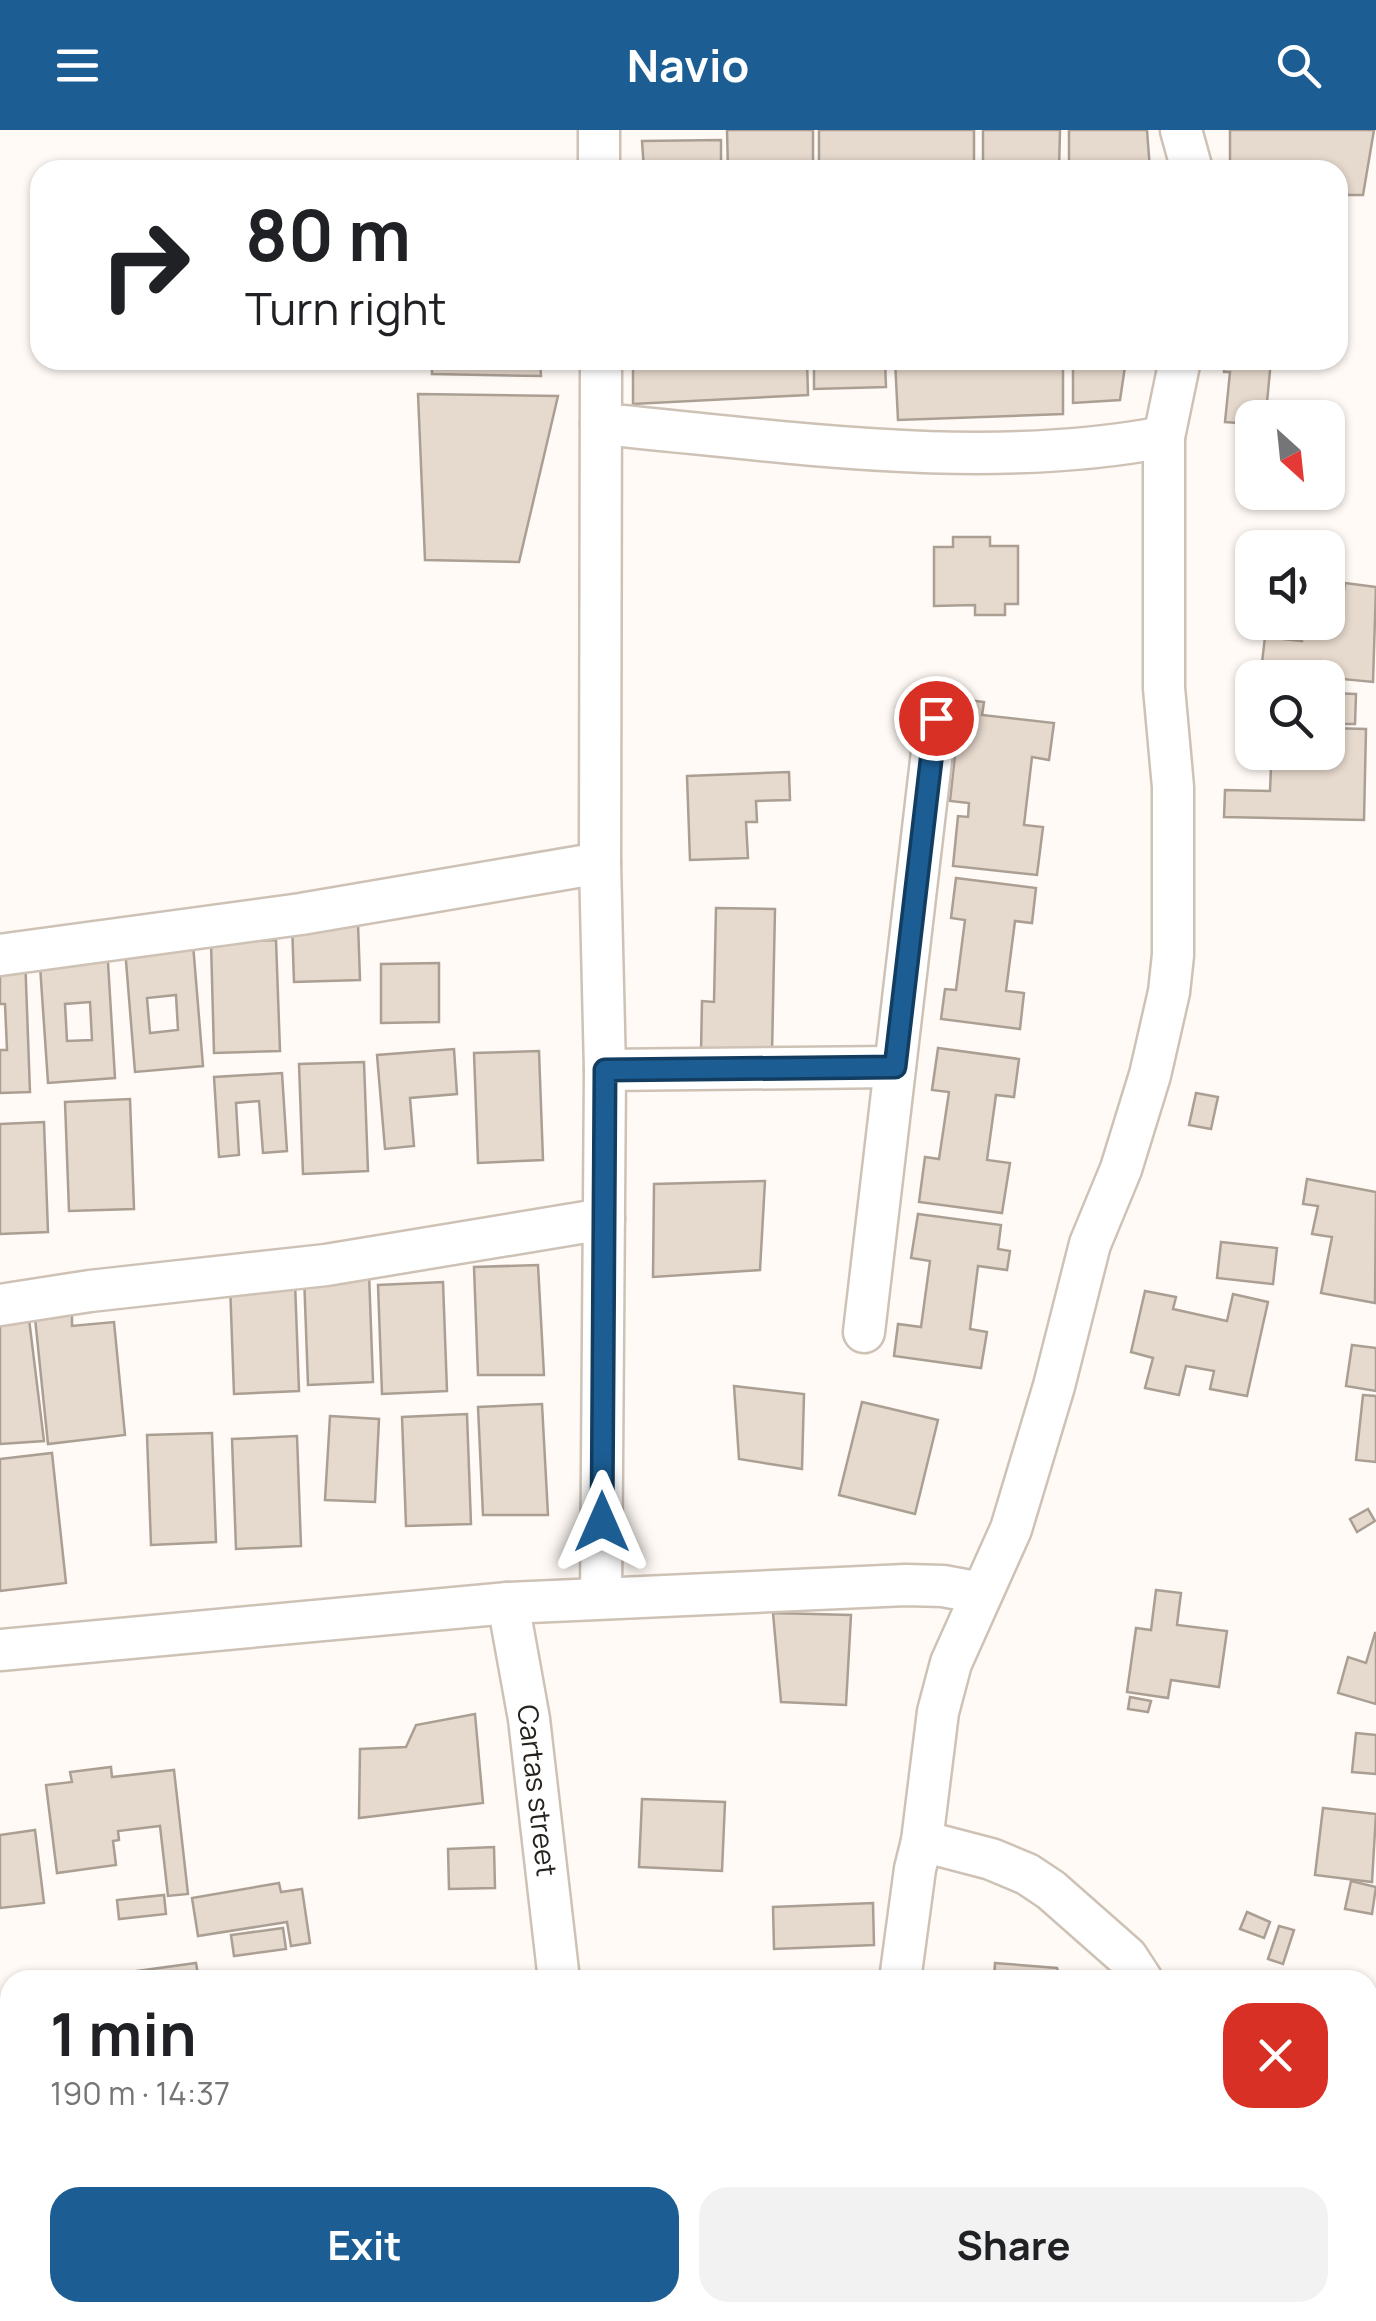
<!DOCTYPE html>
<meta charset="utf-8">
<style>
:root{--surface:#fff;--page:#f2f2f2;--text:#202124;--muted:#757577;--accent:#1c5e94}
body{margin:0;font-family:Manrope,sans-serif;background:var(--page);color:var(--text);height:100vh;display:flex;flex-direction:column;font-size:38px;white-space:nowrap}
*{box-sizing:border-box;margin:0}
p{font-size:32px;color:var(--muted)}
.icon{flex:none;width:55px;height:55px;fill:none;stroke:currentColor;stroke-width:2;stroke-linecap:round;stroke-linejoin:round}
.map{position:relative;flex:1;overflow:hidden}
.sheet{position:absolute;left:0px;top:1840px;width:1378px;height:352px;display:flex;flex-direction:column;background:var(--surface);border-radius:30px 30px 0 0;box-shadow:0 2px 8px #0004}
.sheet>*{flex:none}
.guide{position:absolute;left:30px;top:30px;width:1318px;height:210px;border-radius:30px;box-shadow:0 2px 8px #0004;background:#fff;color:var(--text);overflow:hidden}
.needle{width:65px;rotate:153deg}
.fabs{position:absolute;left:1235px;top:270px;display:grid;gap:20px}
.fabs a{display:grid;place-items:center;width:110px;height:110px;border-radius:20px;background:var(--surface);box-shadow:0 2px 8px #0004;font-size:50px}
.pin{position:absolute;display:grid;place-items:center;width:85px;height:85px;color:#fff;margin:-42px;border:5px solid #fff;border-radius:50%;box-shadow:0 2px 10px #0007}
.me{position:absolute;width:110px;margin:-55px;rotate:0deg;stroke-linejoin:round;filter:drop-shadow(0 0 8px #0008)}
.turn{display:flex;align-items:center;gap:35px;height:210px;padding:0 50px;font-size:45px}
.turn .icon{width:130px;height:130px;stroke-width:2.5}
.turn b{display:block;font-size:70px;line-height:85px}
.round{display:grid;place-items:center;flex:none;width:105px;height:105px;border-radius:30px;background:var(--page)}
.summary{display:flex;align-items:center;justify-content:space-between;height:170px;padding:0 50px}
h1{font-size:60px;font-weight:700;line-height:75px}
.primary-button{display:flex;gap:20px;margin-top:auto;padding:20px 50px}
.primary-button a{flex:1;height:115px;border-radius:30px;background:var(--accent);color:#fff;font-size:40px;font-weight:700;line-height:115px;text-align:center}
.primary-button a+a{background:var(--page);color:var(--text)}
header{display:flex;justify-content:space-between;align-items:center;height:130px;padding:0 50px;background:var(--accent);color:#fff;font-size:45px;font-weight:700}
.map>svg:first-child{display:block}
.building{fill:#e6d9cd;stroke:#ab9f94;stroke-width:2.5;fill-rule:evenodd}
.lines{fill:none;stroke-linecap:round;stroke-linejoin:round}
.minor-casing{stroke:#cec2b6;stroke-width:45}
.minor{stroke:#fff;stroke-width:40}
.route-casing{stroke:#123d60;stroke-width:25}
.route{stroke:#1c5e94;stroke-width:18}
.labels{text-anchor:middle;stroke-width:9;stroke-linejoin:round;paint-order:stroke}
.street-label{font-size:28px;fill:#26221d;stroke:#fff}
</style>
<header><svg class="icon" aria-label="menu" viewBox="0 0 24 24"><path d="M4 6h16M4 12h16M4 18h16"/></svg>Navio<svg class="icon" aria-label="search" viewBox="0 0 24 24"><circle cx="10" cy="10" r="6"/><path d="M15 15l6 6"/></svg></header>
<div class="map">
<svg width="1376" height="2191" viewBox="0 0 1376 2191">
<rect width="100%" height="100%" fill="#fffaf5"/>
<g class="building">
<path d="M727,0H813V40H728Z"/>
<rect x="819" y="0" width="155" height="40"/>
<path d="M983,0H1060L1059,40H983Z"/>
<path d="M1069,0H1147L1150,40H1069Z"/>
<path d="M1230,0H1374L1363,65H1338V40H1230Z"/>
<path d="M721,10V40H644L642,11Z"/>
<path d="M432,230H540L541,246L432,244Z"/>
<path d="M633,230H807L808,265L633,274Z"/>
<path d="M814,230H885L886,257L814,259Z"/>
<path d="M895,230H1063V284L898,290Z"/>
<path d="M1073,230H1126L1120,270L1073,273Z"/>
<path d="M1225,230H1271L1266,283H1278L1277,288H1252V294L1225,292L1230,242H1224Z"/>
<path d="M418,264L558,266L519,432L425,430Z"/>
<path d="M1243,344L1252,345L1254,363L1242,362Z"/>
<path d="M953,407H990V416H1018V474H1005V485H975V475L934,476V417H953Z"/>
<path d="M1345,453L1376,457L1373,552L1261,541L1265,507L1302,511L1304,492H1328V466L1343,468Z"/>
<path d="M1328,563L1356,564L1355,594H1328Z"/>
<path d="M961,569L984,572L982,585L1054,593L1049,630L1032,627L1024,695L1043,697L1037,745L953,736L958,686L968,687L969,673L950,671Z"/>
<path d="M1328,598L1366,599L1364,690L1224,687L1225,660L1270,661L1271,637H1306V622H1328Z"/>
<path d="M789,642L790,670L756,671L757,692H746L748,728L690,730L687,646Z"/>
<path d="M956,748L1036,758L1032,793L1015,791L1006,861L1024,863L1020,899L941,889L945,859L956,860L965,790L951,788Z"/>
<path d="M716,778L775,779L772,923L701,921L702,871L714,872Z"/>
<path d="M358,793L360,850L294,852L292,794Z"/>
<path d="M276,810L280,921L214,923L211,813Z"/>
<path d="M193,814L203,936L135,942L125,819ZM176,865L178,900L150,903L147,868Z"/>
<path d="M107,816L115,948L48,953L39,821ZM90,872L92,910L67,911L65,874Z"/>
<path d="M25,825L30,962L0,963V920H7L5,874H0V827Z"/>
<path d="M439,833V892L381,893V834Z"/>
<path d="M938,918L1019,929L1014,967L996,965L987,1030L1010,1033L1002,1083L919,1072L925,1027L939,1029L949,962L932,960Z"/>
<path d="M454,919L457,964L410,968L414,1016L385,1019L377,925Z"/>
<path d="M539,921L543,1030L478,1033L474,923Z"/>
<path d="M364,932L368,1041L303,1044L299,934Z"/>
<path d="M282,943L287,1021L263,1023L259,971L236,973L239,1025L219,1027L214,947Z"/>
<path d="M1196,963L1218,967L1211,999L1189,995Z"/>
<path d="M130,969L134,1079L69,1081L65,972Z"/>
<path d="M44,992L48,1102L0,1104V994Z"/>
<path d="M1307,1049L1376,1062L1375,1173L1321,1163L1332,1107L1312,1104L1318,1076L1303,1074Z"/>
<path d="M765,1051L760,1140L653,1147L654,1054Z"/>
<path d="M918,1084L1001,1095L998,1119L1010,1121L1007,1140L978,1136L970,1199L987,1202L981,1238L894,1226L898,1194L921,1197L930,1131L911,1128Z"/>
<path d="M1221,1112L1277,1118L1273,1154L1217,1148Z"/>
<path d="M538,1135L544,1245H478L474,1137Z"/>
<path d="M369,1143L373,1252L308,1255L304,1145Z"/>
<path d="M295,1152L299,1261L234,1264L230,1154Z"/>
<path d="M443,1152L447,1261L382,1264L378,1155Z"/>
<path d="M1145,1161L1176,1167L1173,1179L1227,1191L1233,1164L1268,1172L1247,1266L1210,1259L1214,1241L1186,1236L1179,1265L1145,1258L1153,1228L1131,1222Z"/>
<path d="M72,1184V1196L114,1192L125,1305L48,1314L35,1188Z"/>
<path d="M29,1189L44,1311L0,1314V1191Z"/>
<path d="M1352,1215L1376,1218V1261L1346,1256Z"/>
<path d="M734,1256L804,1264L802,1339L739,1329Z"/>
<path d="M1363,1265L1376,1266V1332L1356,1330Z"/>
<path d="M862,1272L938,1290L915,1384L839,1365Z"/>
<path d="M542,1274L548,1385H483L478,1277Z"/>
<path d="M467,1284L471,1394L406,1396L402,1287Z"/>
<path d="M330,1286L379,1289L375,1372L325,1370Z"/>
<path d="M212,1303L216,1412L151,1415L147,1305Z"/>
<path d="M297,1306L301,1416L236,1419L232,1309Z"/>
<path d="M52,1323L66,1453L0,1461V1329Z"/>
<path d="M1368,1379L1375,1391L1357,1402L1350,1389Z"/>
<path d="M1156,1460L1181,1463L1177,1495L1227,1501L1219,1557L1171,1550L1168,1568L1127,1562L1136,1498L1151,1500Z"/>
<path d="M773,1483L851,1485L846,1575L781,1572Z"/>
<path d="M1375,1503H1376V1574L1338,1563L1348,1527L1366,1533Z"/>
<path d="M1130,1567L1151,1571L1148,1582L1128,1579Z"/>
<path d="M475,1584L483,1673L359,1688L360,1619L406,1617L416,1595Z"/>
<path d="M1356,1603L1376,1605V1644L1352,1642Z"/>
<path d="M111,1637L112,1647L174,1640L188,1764L168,1766L160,1696L118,1701L119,1710L113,1711L116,1735L57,1743L46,1655L72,1652L70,1642Z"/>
<path d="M642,1669L725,1672L722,1741L639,1737Z"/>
<path d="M1323,1678L1376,1684L1372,1752L1315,1745Z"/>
<path d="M35,1700L44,1773L0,1778V1705Z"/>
<path d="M494,1717L495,1758L449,1759L448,1719Z"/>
<path d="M1351,1751L1376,1757L1372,1784L1345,1779Z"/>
<path d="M279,1753L281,1762L302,1759L310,1813L291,1816L287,1792L198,1806L192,1768Z"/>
<path d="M164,1765L166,1784L119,1789L117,1770Z"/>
<path d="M873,1773L874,1815L774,1819L773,1777Z"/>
<path d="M1247,1782L1270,1792L1264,1808L1240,1799Z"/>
<path d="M1279,1796L1294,1800L1283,1834L1268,1829Z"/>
<path d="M283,1798L286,1819L234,1826L231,1805Z"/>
<path d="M196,1833L199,1850H78V1849Z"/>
<path d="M995,1833L1057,1838L1061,1850H994Z"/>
<path d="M10,1884V1944H0V1885Z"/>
<path d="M10,2096V2170L0,2173V2098Z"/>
<path d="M39,2182H49L50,2191H0Z"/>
<path d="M176,2182H318L319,2191H177Z"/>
<rect x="391" y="2182" width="33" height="9"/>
<path d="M711,2182H798V2187L711,2186Z"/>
<path d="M1276,2182H1318L1316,2191H1275Z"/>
</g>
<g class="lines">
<g class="minor-casing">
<g id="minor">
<path d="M599,0V40"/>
<path d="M1181,0L1192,40"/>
<path d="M601,230L600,733L605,940L601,1468"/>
<path d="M601,294C785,311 981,342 1164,307"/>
<path d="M0,825L301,784L600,733"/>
<path d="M605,940L895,937"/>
<path d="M0,1175L90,1161L326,1135L604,1089"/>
<path d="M864,1202L936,588"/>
<path id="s1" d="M508,1473L529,1589L559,1850"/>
<path d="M0,1520L508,1473L906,1455L943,1456L981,1463"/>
<path d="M922,1711L991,1729L1027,1744L1051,1760L1127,1827L1142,1850"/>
<path d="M900,1850L915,1739L922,1711L938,1582L951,1533L1011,1399L1054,1256L1090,1114L1121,1039L1150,945L1169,862L1173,825V657L1164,558V307L1180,230"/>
<path d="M0,2045L10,2048"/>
<path d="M84,2182L85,2191"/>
<path d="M1114,2182L1116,2191"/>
<path d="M538,2191V2182"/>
<path d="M828,2191L829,2182"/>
</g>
</g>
<use href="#minor" class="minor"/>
</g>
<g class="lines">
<g class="route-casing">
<path id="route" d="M602,1392L605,940L895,937L936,588"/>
</g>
<use href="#route" class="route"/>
</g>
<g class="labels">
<g class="street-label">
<text dy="10" stroke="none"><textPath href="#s1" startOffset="190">Cartas street</textPath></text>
</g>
</g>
</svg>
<div class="fabs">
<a><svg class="needle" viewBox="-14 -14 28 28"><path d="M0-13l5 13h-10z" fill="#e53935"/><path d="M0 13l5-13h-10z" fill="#757577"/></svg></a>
<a><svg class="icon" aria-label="sound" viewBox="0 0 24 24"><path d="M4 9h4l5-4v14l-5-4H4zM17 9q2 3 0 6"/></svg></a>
<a><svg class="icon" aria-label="search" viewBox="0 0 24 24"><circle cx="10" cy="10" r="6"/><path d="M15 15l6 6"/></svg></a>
</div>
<div class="pin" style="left:936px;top:588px;background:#d93025"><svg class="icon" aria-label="arrive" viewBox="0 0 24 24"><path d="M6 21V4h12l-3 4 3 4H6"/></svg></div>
<svg class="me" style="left:602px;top:1392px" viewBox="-20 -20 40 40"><path d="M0-17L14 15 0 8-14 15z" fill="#1c5e94" stroke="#fff" stroke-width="4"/></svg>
<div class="guide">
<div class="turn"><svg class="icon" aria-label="right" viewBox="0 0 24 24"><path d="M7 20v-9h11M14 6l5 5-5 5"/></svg><div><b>80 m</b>Turn right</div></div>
</div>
<section class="sheet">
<div class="summary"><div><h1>1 min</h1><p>190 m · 14:37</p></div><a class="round" style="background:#d93025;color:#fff"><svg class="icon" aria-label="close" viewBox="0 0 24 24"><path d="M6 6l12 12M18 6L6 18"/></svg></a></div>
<div class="primary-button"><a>Exit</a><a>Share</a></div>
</section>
</div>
